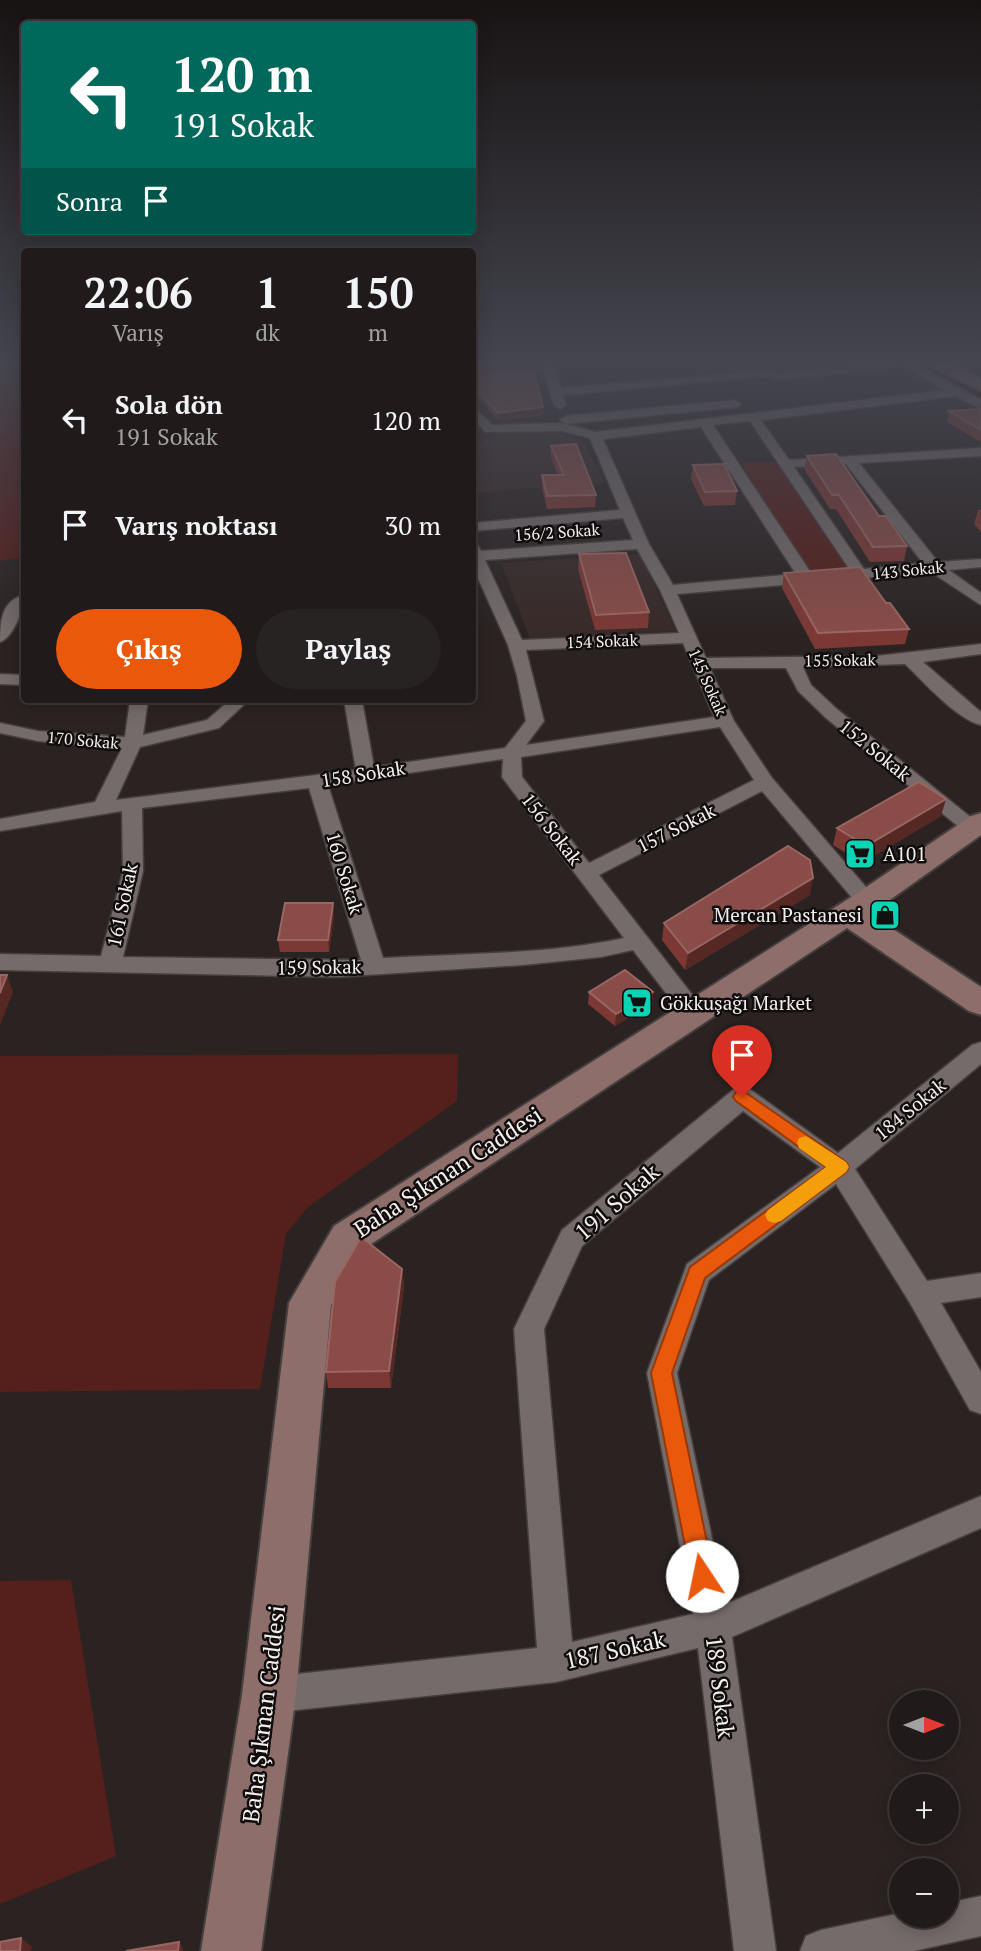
<!DOCTYPE html>
<html lang="tr">
<meta charset="utf-8">
<style>
:root{--surface:#201a1a;--page:#282323;--text:#f1f3f6;--muted:#a2a1a2;--line:#3d3839;--accent:#ea580c}
body{margin:0;font-family:"PT Serif",serif;background:var(--page);color:var(--text);height:100vh;display:flex;flex-direction:column;font-size:26px;white-space:nowrap}
*{box-sizing:border-box;margin:0}
p{font-size:23px;color:var(--muted)}
.icon{flex:none;width:38px;height:38px;fill:none;stroke:currentColor;stroke-width:2;stroke-linecap:round;stroke-linejoin:round}
.map{position:relative;flex:1;overflow:hidden}
.details{position:absolute;left:21px;top:248px;width:455px;height:455px;display:flex;flex-direction:column;background:var(--surface);border-radius:7px;box-shadow:0 4px 18px #0003,0 0 0 2px var(--line)}
.details>*{flex:none}
.top-card{position:absolute;left:21px;top:21px;width:455px;height:214px;border-radius:7px;box-shadow:0 4px 18px #0003,0 0 0 2px var(--line);background:#00695c;color:#fff;overflow:hidden}
.needle{width:46px;rotate:90deg}
.fabs{position:absolute;left:889px;top:1690px;display:grid;gap:14px}
.fabs a{display:grid;place-items:center;width:70px;height:70px;border-radius:50%;background:var(--surface);box-shadow:0 4px 18px #0003,0 0 0 2px var(--line);font-size:35px}
.pin{position:absolute;display:grid;place-items:center;width:60px;height:60px;color:#fff;margin:-72px -30px;border-radius:50% 50% 50% 0;rotate:-45deg;box-shadow:0 0 7px #0007}
.pin .icon{rotate:45deg}
.me{position:absolute;width:77px;margin:-38px;rotate:349deg;stroke-linejoin:round;filter:drop-shadow(0 0 5px #0008)}
.turn{display:flex;align-items:center;gap:24px;height:147px;padding:0 35px;font-size:32px}
.turn .icon{width:91px;height:91px;stroke-width:2.5}
.turn b{display:block;font-size:49px;line-height:60px}
.then{display:flex;align-items:center;height:66px;padding:0 35px;background:#0003;gap:14px;font-size:26px}
.eta{display:flex;justify-content:space-evenly;align-items:center;height:119px;text-align:center}
.eta b{font-size:42px;font-weight:600;line-height:49px}
.cta{display:flex;gap:14px;margin-top:auto;padding:14px 35px}
.cta a{flex:1;height:80px;border-radius:42px;background:var(--accent);color:#fff;font-size:28px;font-weight:600;line-height:80px;text-align:center}
.cta a+a{background:var(--page);color:var(--text)}
ul{padding:0;list-style:none}
li{display:flex;align-items:center;gap:21px;height:105px;padding:0 35px}
li div{flex:1}
li b{display:block;font-size:26px}
li em{font-style:normal}
.map>svg:first-child{display:block}
.built{fill:#382a28}
.green{fill:#551f1b}
.lines{fill:none;stroke-linecap:round;stroke-linejoin:round}
.canal{fill:#300000;fill-rule:evenodd}
.street-casing{stroke:#453f3e;stroke-width:3}
.secondary-casing{stroke:#453f3e;stroke-width:4}
.primary-casing{stroke:#453f3e;stroke-width:3}
.street{fill:#746b6a;fill-rule:evenodd}
.secondary{fill:#8d6e6a;fill-rule:evenodd}
.primary{fill:#a5706b;fill-rule:evenodd}
.wall{fill:#7c3934}
.shaded-wall{fill:#562824}
.building{fill:#894c48;stroke:#9a6662;stroke-width:2}
.route{fill:#ea580c;stroke:#983908;stroke-width:2}
.slow{fill:#f59e0b}
.labels{text-anchor:middle;stroke-width:5;stroke-linejoin:round;paint-order:stroke}
.far-street-label{font-size:16px;fill:#f5efef;stroke:#110d0d}
.street-label{font-size:19px;fill:#f5efef;stroke:#110d0d}
.poi-label{font-size:19px;fill:#f5efef;stroke:#110d0d;text-anchor:start}
.near-street-label{font-size:23px;fill:#f5efef;stroke:#110d0d}
</style>
<div class="map">
<svg width="981" height="1951" viewBox="0 0 981 1951">
<rect width="100%" height="100%" fill="#2b2322"/>
<g class="built">
<path d="M553,432L581,439L604,482L473,493V447L495,433Z"/>
<path d="M640,554L676,631L530,639L501,563Z"/>
</g>
<g class="green">
<path d="M0,363H24V557L0,561Z"/>
<path d="M776,462L784,473H793L861,575L807,579L741,475H748L742,463Z"/>
<path d="M458,1054L457,1101L308,1207L286,1234L260,1389L0,1392V1056Z"/>
<path d="M71,1580L116,1856L0,1904V1581Z"/>
</g>
<g class="lines">
<path class="canal" d="M916,363H931L981,390V399Z"/>
<g class="street-casing">
<g id="street">
<path d="M541,363H553L561,388L771,370L776,374L873,363H913L981,400V409L956,396L761,420L789,460L981,448V456L859,463L938,562L981,559V567L949,570L981,593V605L931,572L677,594L706,658L876,656L981,644V654L923,662L981,712V725C956,719 924,682 905,664L803,667L811,685L838,710L979,824V832H965L826,718L798,691L786,668H710L734,721L772,778L878,901L875,906H859L762,791L599,875L701,1006L705,1012L701,1018L693,1020L685,1018L633,950L601,957L523,965L336,977L0,970V954L101,956L123,871L122,811L0,831V819L95,802L122,748L38,741L0,733V723L38,731L125,737L130,700H148L143,735L207,720L230,700H249L219,728L140,747L116,800L356,770L344,700H362L374,767L505,748L526,721L517,676L508,645L472,565V543L477,544L481,551L633,540L623,518L472,531V523L620,510L590,438L562,431L485,432L472,417V405L492,425L562,423L595,432L945,390L903,366L777,380L772,376L563,395L566,405L560,409L554,405ZM750,421L850,570L811,573L713,425ZM701,427L796,574L673,585L649,544L603,439ZM846,464L923,563L864,569L794,467ZM637,549L660,590L679,633L522,640L485,560ZM683,643L714,717L526,745L544,721L526,650ZM720,727L754,780L589,863L522,777L521,757ZM503,759L502,777L624,938C546,955 462,953 383,958L328,785ZM309,788L361,960L123,957L143,871L142,808Z"/>
<path d="M735,400L741,404L739,407L566,424L560,420L566,416Z"/>
<path d="M24,595C25,607 13,638 0,642C0,622 1,601 24,595Z"/>
<path d="M0,674L24,675V685L0,684Z"/>
<path d="M981,1042V1064L855,1169L927,1281L981,1273V1297L941,1303L981,1372V1414L970,1410L910,1303L836,1184L709,1280L677,1373L726,1604L981,1496V1528L732,1637L776,1951H734L698,1648L556,1682L269,1713L256,1708L251,1695L256,1682L269,1677L537,1648L514,1329L562,1230L733,1090L742,1088L751,1090L838,1153L972,1045ZM743,1111L820,1167L687,1264L647,1373L693,1614L572,1642L544,1329L582,1246Z"/>
<path d="M981,1896V1936L914,1951H800L806,1936L821,1930L901,1913V1916H947V1903Z"/>
</g>
</g>
<g class="secondary-casing">
<path id="secondary" d="M981,813V835L870,914L981,987V1015L969,1011L847,928L362,1250L331,1305L296,1695L261,1951H201L242,1695L289,1303L334,1226L856,894L971,816Z"/>
</g>
<g class="primary-casing">
<path id="primary" d="M929,363H952L981,378V391L932,367Z"/>
</g>
<use href="#street" class="street"/>
<use href="#secondary" class="secondary"/>
<use href="#primary" class="primary"/>
</g>
<g class="wall">
<path d="M472,363L543,415L498,420L473,392Z"/>
<path d="M981,410V442L947,422L949,411Z"/>
<path d="M551,446L596,495L595,507L547,509L542,488V475H558L551,457Z"/>
<path d="M807,456L879,516L907,546L904,561L870,562L836,509H830L804,469Z"/>
<path d="M693,465L737,491L735,505L704,506L691,479Z"/>
<path d="M978,510H981V532L974,524Z"/>
<path d="M579,554L649,612L648,628L595,630L578,569Z"/>
<path d="M784,573L886,603L909,629L905,644L815,649L782,588Z"/>
<path d="M941,816L862,863L833,845L837,828Z"/>
<path d="M810,895L685,970L662,940L664,923Z"/>
<path d="M333,903L334,915L329,952H280L278,940Z"/>
<path d="M589,992H653L652,1003L615,1026L588,1004Z"/>
<path d="M402,1269L404,1286L391,1388H328L326,1372Z"/>
</g>
<g class="shaded-wall">
<path d="M543,407V415L498,420V413Z"/>
<path d="M946,799L941,816L862,863L866,846Z"/>
<path d="M813,878L810,895L685,970L688,953Z"/>
<path d="M333,903L334,915L329,952L328,940Z"/>
<path d="M7,975L13,992L0,1025V993Z"/>
<path d="M653,992L652,1003L615,1026L616,1014Z"/>
<path d="M402,1269L404,1286L391,1388L389,1371Z"/>
<path d="M21,1938L32,1947L31,1951H20Z"/>
<path d="M179,1942L183,1948V1951H178Z"/>
</g>
<g class="building">
<path d="M473,363H532L543,407L498,413L473,385Z"/>
<path d="M979,409L981,410V430L949,411Z"/>
<path d="M576,444L596,495L547,496L542,475H564L551,446Z"/>
<path d="M836,454L879,516H886L907,546L873,547L839,495H832L807,456Z"/>
<path d="M724,464L737,491L705,492L693,465Z"/>
<path d="M626,553L649,612L596,615L579,554Z"/>
<path d="M860,567L886,603H890L909,629L818,633L784,573Z"/>
<path d="M919,782L946,799L866,846L837,828Z"/>
<path d="M788,846L810,860L813,878L688,953L664,923Z"/>
<path d="M285,903H333L328,940H278Z"/>
<path d="M625,970L653,992L616,1014L589,992Z"/>
<path d="M0,975H7L0,993Z"/>
<path d="M361,1237L402,1269L389,1371L326,1372L335,1282Z"/>
<path d="M21,1938L20,1951H0V1942Z"/>
<path d="M179,1942L178,1951H126Z"/>
</g>
<linearGradient id="sky" x2="0" y2="1"><stop stop-color="#181313"/><stop offset="0.57" stop-color="#44454f"/><stop offset="1" stop-color="#44454f" stop-opacity="0"/></linearGradient>
<rect width="981" height="636" fill="url(#sky)"/>
<path class="route" d="M742,1090L846,1162L849,1167L846,1172L705,1278L672,1373L714,1576L711,1585L702,1588L694,1585L691,1576L651,1373L690,1267L826,1167L736,1101L733,1097L736,1092Z"/>
<path class="slow" d="M806,1136L846,1162L849,1167L846,1172L781,1221L774,1223L768,1221L765,1215L768,1210L826,1167L799,1148L797,1143L799,1138Z"/>
<defs>
<g id="supermarket-square" transform="scale(1.575)"><rect x="-9" y="-9" width="18" height="18" rx="4" fill="#09d5b5" stroke="#110d0d"/><path d="M-6-5.5h2.5l.6 2H6L4.5 2H-2.5L-4.4-4H-6ZM-1.5 3.2a1.3 1.3 0 1 0 .1 0ZM3 3.2a1.3 1.3 0 1 0 .1 0Z" fill="#111"/></g>
<g id="shop-square" transform="scale(1.575)"><rect x="-9" y="-9" width="18" height="18" rx="4" fill="#09d5b5" stroke="#110d0d"/><path d="M-5-2.5h2.3a2.7 3.5 0 0 1 5.4 0H5L5.5 6h-11ZM-1.5-2.5h3a1.5 2.3 0 0 0-3 0Z" fill="#111"/></g>
</defs>
<g fill-rule="evenodd">
<use href="#supermarket-square" x="860" y="854"/>
<use href="#shop-square" x="885" y="915"/>
<use href="#supermarket-square" x="637" y="1003"/>
</g>
<g class="labels">
<g class="far-street-label">
<text transform="translate(557 532) rotate(-4)" y="6">156/2 Sokak</text>
<text transform="translate(908 570) rotate(-6)" y="6">143 Sokak</text>
<text transform="translate(602 641) rotate(-2)" y="6">154 Sokak</text>
<text transform="translate(840 660) rotate(-1)" y="6">155 Sokak</text>
<text transform="translate(708 682) rotate(66)" y="6">145 Sokak</text>
<text transform="translate(83 740) rotate(5)" y="6">170 Sokak</text>
</g>
<g class="street-label">
<text transform="translate(875 750) rotate(39)" y="7">152 Sokak</text>
<text transform="translate(363 774) rotate(-9)" y="7">158 Sokak</text>
<text transform="translate(676 828) rotate(-27)" y="7">157 Sokak</text>
<text transform="translate(552 829) rotate(52)" y="7">156 Sokak</text>
<text transform="translate(345 873) rotate(73)" y="7">160 Sokak</text>
<text transform="translate(122 905) rotate(-78)" y="7">161 Sokak</text>
<text transform="translate(319 967) rotate(-1)" y="7">159 Sokak</text>
<text transform="translate(910 1109) rotate(-39)" y="7">184 Sokak</text>
</g>
<g class="poi-label">
<text x="883" y="861">A101</text>
<text x="862" y="922" text-anchor="end">Mercan Pastanesi</text>
<text x="660" y="1010">Gökkuşağı Market</text>
</g>
<g class="near-street-label">
<text transform="translate(448 1172) rotate(-33)" y="8">Baha Şıkman Caddesi</text>
<text transform="translate(617 1202) rotate(-41)" y="8">191 Sokak</text>
<text transform="translate(615 1650) rotate(-13)" y="8">187 Sokak</text>
<text transform="translate(720 1687) rotate(83)" y="8">189 Sokak</text>
<text transform="translate(264 1714) rotate(-83)" y="8">Baha Şıkman Caddesi</text>
</g>
</g>
</svg>
<div class="fabs">
<a><svg class="needle" viewBox="-14 -14 28 28"><path d="M0-13l5 13h-10z" fill="#e53935"/><path d="M0 13l5-13h-10z" fill="#a2a1a2"/></svg></a>
<a>+</a>
<a>−</a>
</div>
<div class="pin" style="left:742px;top:1097px;background:#d93025"><svg class="icon" aria-label="arrive" viewBox="0 0 24 24"><path d="M6 21V4h12l-3 4 3 4H6"/></svg></div>
<svg class="me" style="left:702px;top:1576px" viewBox="-20 -20 40 40"><circle r="19" fill="#fff"/><path d="M0-13L10 11 0 6-10 11z" fill="#ea580c"/></svg>
<div class="top-card">
<div class="turn"><svg class="icon" aria-label="left" viewBox="0 0 24 24"><path d="M17 20v-9H6M10 6l-5 5 5 5"/></svg><div><b>120 m</b>191 Sokak</div></div>
<div class="then">Sonra<svg class="icon" aria-label="arrive" viewBox="0 0 24 24"><path d="M6 21V4h12l-3 4 3 4H6"/></svg></div>
</div>
<section class="details">
<div class="eta">
<div><b>22:06</b><p>Varış</p></div>
<div><b>1</b><p>dk</p></div>
<div><b>150</b><p>m</p></div>
</div>
<ul>
<li><svg class="icon" aria-label="left" viewBox="0 0 24 24"><path d="M17 20v-9H6M10 6l-5 5 5 5"/></svg><div><b>Sola dön</b><p>191 Sokak</p></div><em>120 m</em></li>
<li><svg class="icon" aria-label="arrive" viewBox="0 0 24 24"><path d="M6 21V4h12l-3 4 3 4H6"/></svg><div><b>Varış noktası</b></div><em>30 m</em></li>
</ul>
<div class="cta"><a>Çıkış</a><a>Paylaş</a></div>
</section>
</div>
